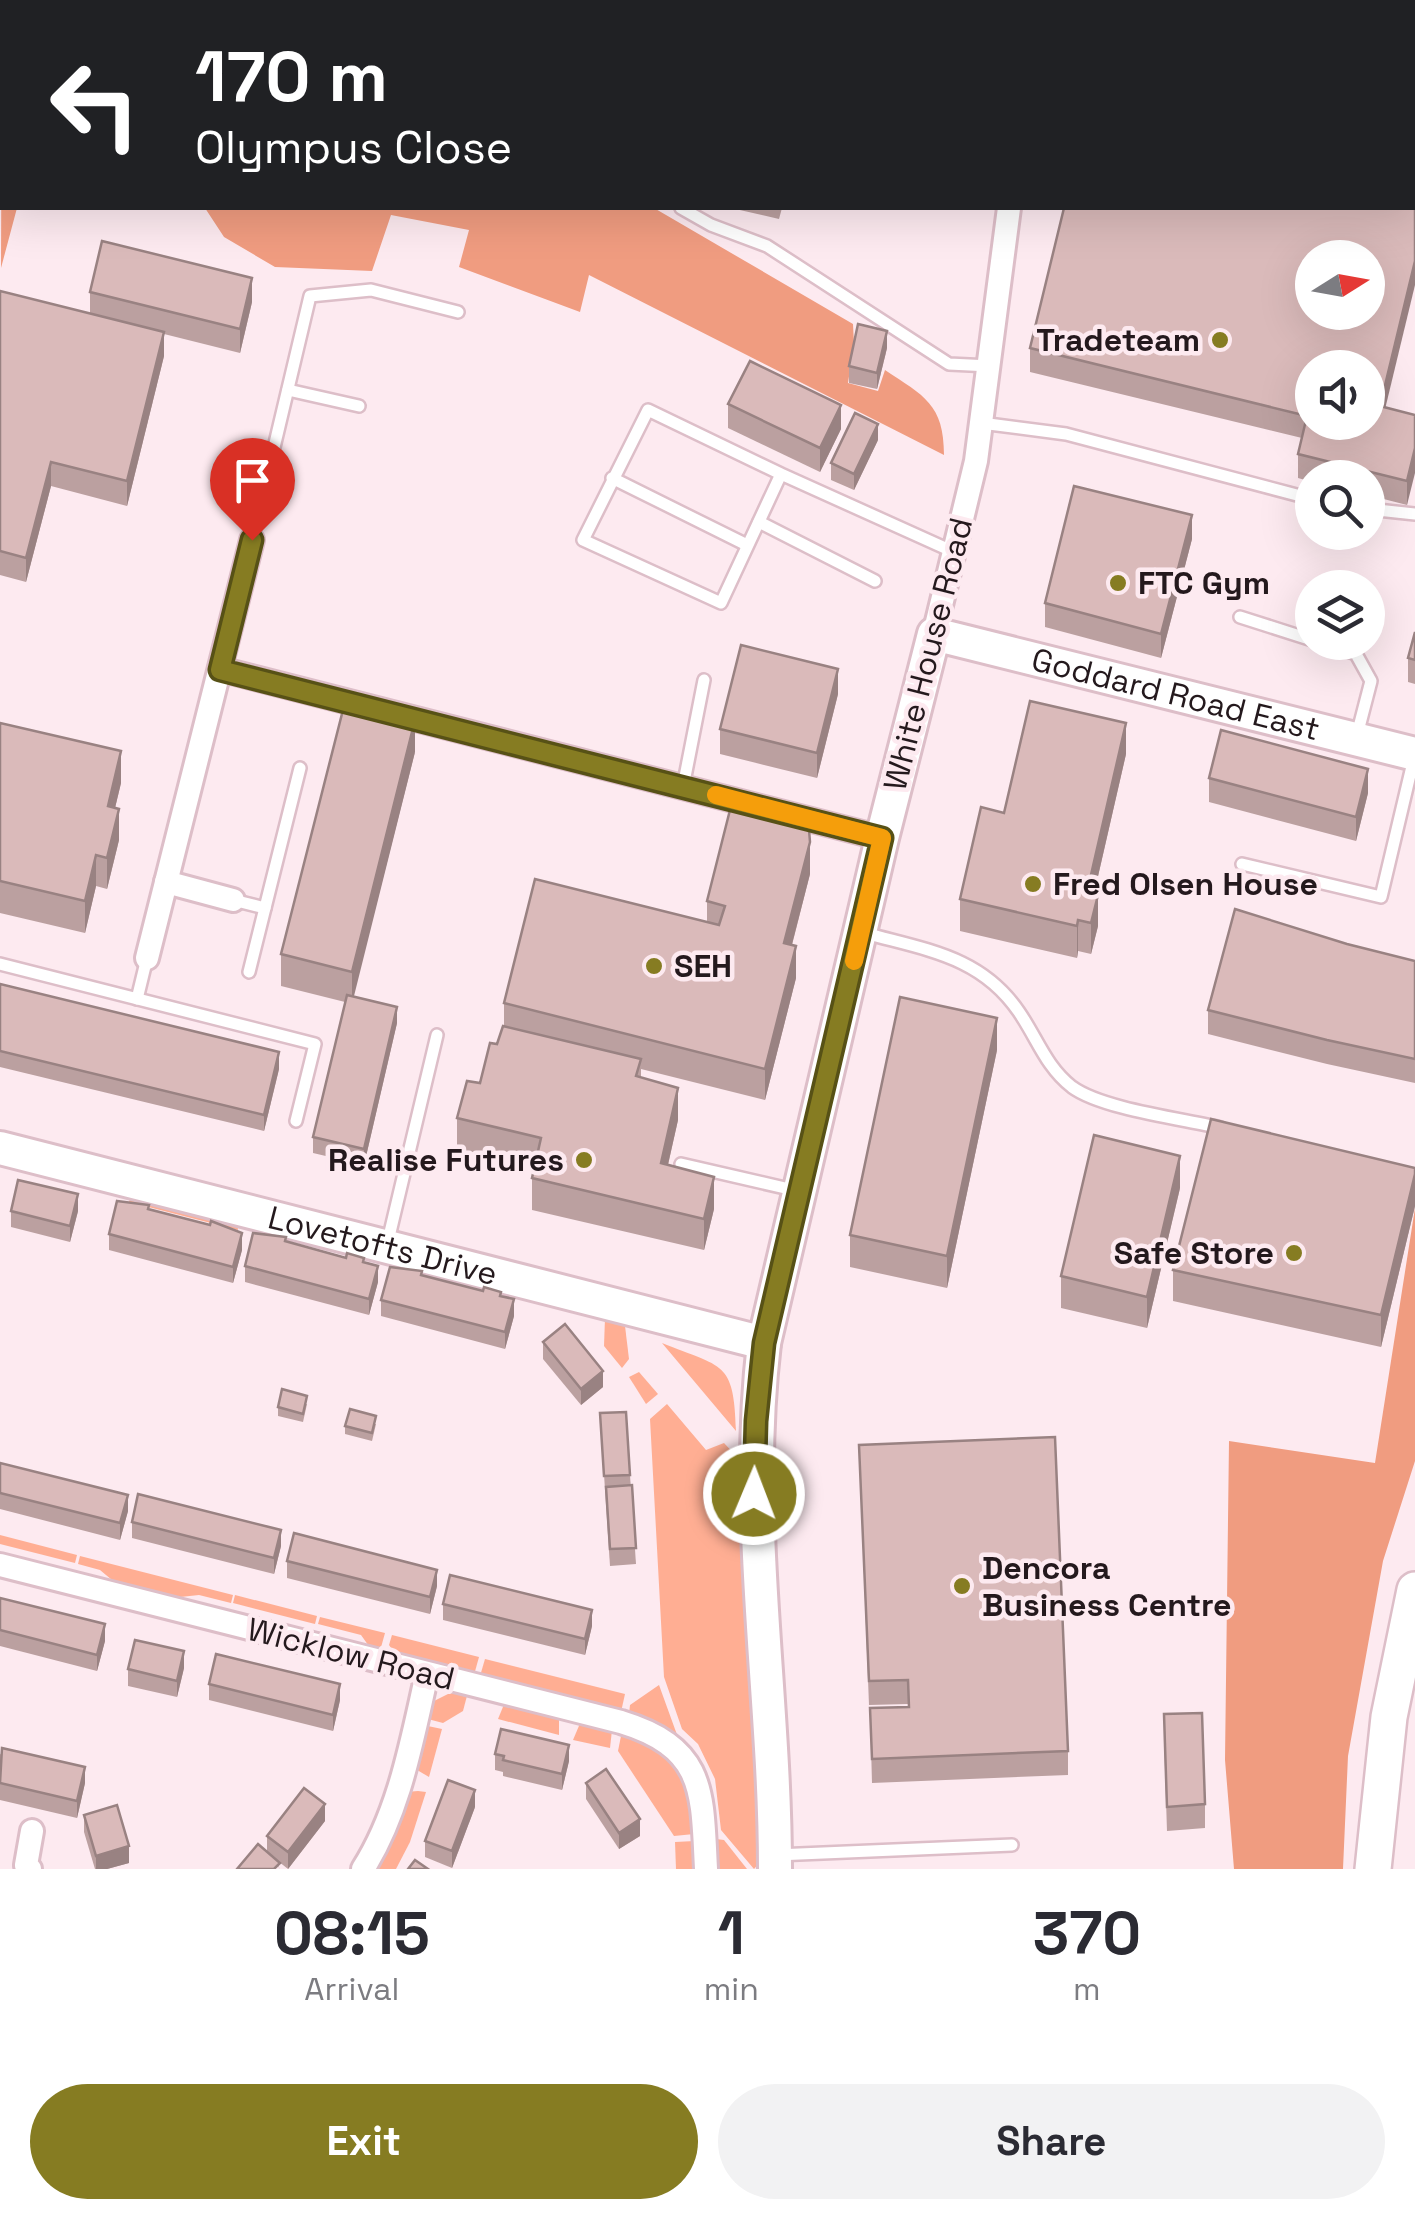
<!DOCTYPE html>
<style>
:root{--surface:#fff;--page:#f2f2f3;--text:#2b2b33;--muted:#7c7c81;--accent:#867c22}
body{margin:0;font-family:"Space Grotesk",sans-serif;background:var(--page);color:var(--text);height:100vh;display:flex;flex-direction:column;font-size:38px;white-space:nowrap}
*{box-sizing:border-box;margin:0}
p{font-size:32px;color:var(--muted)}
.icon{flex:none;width:55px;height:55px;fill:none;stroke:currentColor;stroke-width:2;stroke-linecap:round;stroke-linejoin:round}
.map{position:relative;height:1869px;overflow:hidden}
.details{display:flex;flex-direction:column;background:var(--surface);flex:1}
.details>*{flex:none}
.hud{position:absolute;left:0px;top:0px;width:1415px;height:210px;box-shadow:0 10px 40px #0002;background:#202124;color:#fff;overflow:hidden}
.needle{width:65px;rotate:79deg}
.buttons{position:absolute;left:1295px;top:240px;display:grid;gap:20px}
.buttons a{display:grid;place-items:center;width:90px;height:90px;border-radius:50%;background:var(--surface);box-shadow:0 10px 40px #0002;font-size:50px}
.pin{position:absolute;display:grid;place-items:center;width:85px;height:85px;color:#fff;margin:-102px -42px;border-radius:50% 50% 50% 0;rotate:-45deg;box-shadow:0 0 10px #0007}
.pin .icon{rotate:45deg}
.me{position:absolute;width:110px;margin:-55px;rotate:1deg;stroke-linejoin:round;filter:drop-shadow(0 0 8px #0008)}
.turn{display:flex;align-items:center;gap:35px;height:210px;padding:0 30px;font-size:45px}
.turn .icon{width:130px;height:130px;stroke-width:2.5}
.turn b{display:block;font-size:70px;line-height:85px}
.eta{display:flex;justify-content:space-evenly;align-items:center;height:170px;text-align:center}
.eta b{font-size:60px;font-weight:700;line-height:70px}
.action{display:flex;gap:20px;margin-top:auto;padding:20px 30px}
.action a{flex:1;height:115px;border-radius:60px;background:var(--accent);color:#fff;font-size:40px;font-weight:700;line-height:115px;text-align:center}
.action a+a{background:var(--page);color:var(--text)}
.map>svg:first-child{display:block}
.green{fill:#ffae93}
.forest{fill:#f09c80}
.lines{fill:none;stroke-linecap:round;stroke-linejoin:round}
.lane-casing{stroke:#ddbec8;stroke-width:16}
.street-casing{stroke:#ddbec8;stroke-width:28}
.secondary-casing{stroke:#ddbec8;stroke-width:38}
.primary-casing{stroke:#ddbec8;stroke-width:40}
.lane{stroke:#fff;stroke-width:11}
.street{stroke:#fff;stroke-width:22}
.secondary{stroke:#fff;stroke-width:32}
.primary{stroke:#fff;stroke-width:35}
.wall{fill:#bba0a0}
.shaded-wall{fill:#998282}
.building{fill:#dababa;stroke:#998282;stroke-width:2.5;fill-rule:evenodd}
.route-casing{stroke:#575116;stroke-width:25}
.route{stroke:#867c22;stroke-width:18}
.slow{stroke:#f59e0b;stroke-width:18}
.poi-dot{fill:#867c22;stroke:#fdeaf0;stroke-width:4}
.labels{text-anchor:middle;stroke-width:9;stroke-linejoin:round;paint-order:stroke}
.poi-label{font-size:32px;font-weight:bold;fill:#24191d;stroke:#fdeaf0;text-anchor:start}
.street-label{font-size:32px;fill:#24191d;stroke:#fdeaf0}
</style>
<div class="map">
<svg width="1415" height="1869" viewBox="0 0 1415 1869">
<rect width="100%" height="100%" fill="#fdeaf0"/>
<g class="green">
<path d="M132,1192L237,1219L238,1230L129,1202Z"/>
<path d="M605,1318L625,1326L629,1359L622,1368L604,1346Z"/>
<path d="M662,1343C723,1368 734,1360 736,1431Z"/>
<path d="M639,1372L658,1394L646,1404L629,1377Z"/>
<path d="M667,1404L706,1450L724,1443L738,1458L761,1861L754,1869L721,1830L715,1779L698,1744L682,1729L664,1677L650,1419Z"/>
<path d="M0,1535L77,1555L75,1563L0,1544Z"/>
<path d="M80,1556L233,1595L231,1603L199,1595L171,1598L118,1585L100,1570L78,1564Z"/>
<path d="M235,1595L317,1616L315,1624L233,1603Z"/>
<path d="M320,1617L385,1633L380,1651L371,1649L361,1635L318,1624Z"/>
<path d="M392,1635L479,1657L474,1675L396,1655L389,1645Z"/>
<path d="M485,1659L625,1694L621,1712L480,1676Z"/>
<path d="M659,1685L680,1743L666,1729L629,1714L630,1705Z"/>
<path d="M452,1692H468L463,1711L443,1723L424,1718L434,1701Z"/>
<path d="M505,1702L559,1715V1735L498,1719Z"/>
<path d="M581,1721L612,1730L610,1748L573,1740Z"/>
<path d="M423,1725L442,1729L429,1777L412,1767Z"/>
<path d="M626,1733C681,1760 686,1774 694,1834L674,1836L618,1751L621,1736Z"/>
<path d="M418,1791L426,1792L410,1842L396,1869H374L406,1792Z"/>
<path d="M716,1839L724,1840L747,1869H714Z"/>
<path d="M695,1841L696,1869H676L675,1842Z"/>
</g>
<g class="forest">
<path d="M6,0H400L4,2Z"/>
<path d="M2,10V208H17L1,268Z"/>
<path d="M205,208H654L853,324L854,344L848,383L878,391L885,370C924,396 944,404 944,455L589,275L580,312L459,267L469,230L391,215L372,271L275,267L224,237Z"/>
<path d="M1415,1208V1461L1383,1561L1348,1756L1343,1869H1234L1225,1760L1229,1441L1375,1463Z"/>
</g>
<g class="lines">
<g class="lane-casing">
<g id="lane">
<path d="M536,2L537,0"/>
<path d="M1289,2L1290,0"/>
<path d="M1412,86H1415"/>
<path d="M681,208L711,225L767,246L949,364L990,366"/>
<path d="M288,390L359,406"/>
<path d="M981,423L1066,434L1312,499"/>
<path d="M781,474L648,410L583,540L721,603L781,474L954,552"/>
<path d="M612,478L747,545"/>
<path d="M1368,509L1415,514"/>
<path d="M759,522L875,581"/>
<path d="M252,540L310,296L371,290L458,312"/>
<path d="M1240,617L1312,640"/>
<path d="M1321,642L1356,654L1371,681L1357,735"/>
<path d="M683,787L704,680"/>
<path d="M1242,864L1381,897L1414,758"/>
<path d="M233,900L265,908"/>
<path d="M865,933C926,950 981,956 1019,1012C1037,1038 1046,1067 1072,1087C1102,1109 1183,1119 1221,1128"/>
<path d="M0,964L315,1044L296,1121"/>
<path d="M249,972L300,768"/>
<path d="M137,999L147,958"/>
<path d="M681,1164L798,1191"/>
<path d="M387,1245L437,1035"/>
<path d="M776,1855L1012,1845"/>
</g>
</g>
<g class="street-casing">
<g id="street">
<path d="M1033,2V0"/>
<path d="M934,634L976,461L1009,208"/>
<path d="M220,669L882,838"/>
<path d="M166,882L233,900"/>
<path d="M147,958L252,540"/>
<path d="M0,1565L621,1722C706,1748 702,1792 706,1869"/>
<path d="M30,1869L26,1865L32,1831"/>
<path d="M363,1869C400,1811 412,1739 427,1674"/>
</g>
</g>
<g class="secondary-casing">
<g id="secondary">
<path id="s1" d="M0,1148L764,1343"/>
<path id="s2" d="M775,1869C775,1691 743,1521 764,1343L882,838L934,634L1415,754"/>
</g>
</g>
<g class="primary-casing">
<path id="primary" d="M1373,1869L1389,1717L1415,1590"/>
</g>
<use href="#lane" class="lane"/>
<use href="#street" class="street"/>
<use href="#secondary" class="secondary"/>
<use href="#primary" class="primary"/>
</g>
<g class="wall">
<path d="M1385,0H1415V32L1412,31V2H1385Z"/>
<path d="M731,208H782L779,219Z"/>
<path d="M0,291L90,313V292L252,302L240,353L164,334V356L127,506L51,486L26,582L0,575Z"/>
<path d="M887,348L877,389L849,383V366Z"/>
<path d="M1030,348L1385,408L1415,415L1407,505L1368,495V478H1312V482L1298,478V454L1302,438L1030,372Z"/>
<path d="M728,404L841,429L820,472L728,428Z"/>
<path d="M878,440L854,490L831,480V463Z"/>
<path d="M1192,539L1161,658L1045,627V603Z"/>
<path d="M1415,632V684L1408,682V658Z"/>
<path d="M838,694L817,778L720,754V729Z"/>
<path d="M0,723L121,783L115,808L119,840L107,889L96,886L85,933L0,913Z"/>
<path d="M415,752L353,996L397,1023L364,1165L313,1153V1137L345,1002L281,986V954Z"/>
<path d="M1126,754L1094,894L1098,926L1091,954L1078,951L1077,958L960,931V899L1004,813Z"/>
<path d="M1209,778L1368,793L1356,841L1209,802Z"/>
<path d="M810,874L792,945L796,978L765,1100L641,1069V1078L678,1120L668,1165L714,1209L704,1250L532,1210V1178L534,1168L457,1149V1118L480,1083L504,1027V1003L707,922V901Z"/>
<path d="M1347,944L1415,961V1083L1327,1064L1208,1034V1010Z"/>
<path d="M0,984L279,1069L264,1131L0,1067Z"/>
<path d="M997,1050L947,1288L850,1267V1235Z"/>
<path d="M1415,1168V1206L1381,1347L1173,1301V1270Z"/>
<path d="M1180,1188L1147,1328L1061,1308V1276Z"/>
<path d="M149,1209L210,1225L242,1250L233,1283L109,1250V1234Z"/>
<path d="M11,1211H78L70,1242L11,1227Z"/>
<path d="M286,1241L364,1262L378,1282L369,1315L245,1282V1266Z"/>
<path d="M422,1275L514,1316L505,1349L381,1316V1300Z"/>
<path d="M543,1342L603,1387L581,1405L543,1359Z"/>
<path d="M307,1404L303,1422L278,1416V1407Z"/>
<path d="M600,1413L630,1475L636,1564L610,1566Z"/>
<path d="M376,1424L372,1441L345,1434V1426Z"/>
<path d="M859,1445L1068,1751V1775L872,1783L870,1708L908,1707V1704L869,1705Z"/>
<path d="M0,1463L128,1511L120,1540L0,1509Z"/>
<path d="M132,1522L281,1546L274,1574L132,1538Z"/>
<path d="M287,1561L437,1586L430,1614L287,1578Z"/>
<path d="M0,1598L105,1641L97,1671L0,1646Z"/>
<path d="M443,1604L592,1626L585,1655L443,1620Z"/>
<path d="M184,1668L177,1697L128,1686V1669Z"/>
<path d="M209,1684L340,1700L333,1731L209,1700Z"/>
<path d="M1164,1738L1205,1804V1828L1167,1831Z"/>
<path d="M0,1754L85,1783L77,1818L0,1800Z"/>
<path d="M495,1754L569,1761L562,1790L503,1776V1772L495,1770Z"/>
<path d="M586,1783L640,1836L619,1849L586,1799Z"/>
<path d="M475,1807L452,1868L425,1857V1841Z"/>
<path d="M84,1815L129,1863L107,1869H95L84,1832Z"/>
<path d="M325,1821L288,1869L273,1857L280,1869L267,1852V1836Z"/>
</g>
<g class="shaded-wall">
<path d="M1415,261V285L1380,430V406Z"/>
<path d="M252,278V302L240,353V329Z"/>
<path d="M887,331V348L877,389V373Z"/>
<path d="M164,332V356L127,506V481Z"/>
<path d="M841,405V429L820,472V448Z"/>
<path d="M878,424V440L854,490V474Z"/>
<path d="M1415,448V473L1407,505V481Z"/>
<path d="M51,462V486L26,582V558Z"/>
<path d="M1192,515V539L1161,658V634Z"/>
<path d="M838,669V694L817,778V753Z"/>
<path d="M415,720V752L352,1004V972Z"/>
<path d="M1126,723V754L1087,924V892Z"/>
<path d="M121,751V783L108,837V806Z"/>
<path d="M1368,769V793L1356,841V817Z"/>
<path d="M119,809V840L107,889V858Z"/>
<path d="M810,842V874L784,975V943Z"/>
<path d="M96,855V886L85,933V901Z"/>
<path d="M1098,895V926L1091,954V923Z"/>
<path d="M1078,920V951L1077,958V926Z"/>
<path d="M796,946V978L765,1100V1069Z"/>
<path d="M397,1007V1023L364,1165V1149Z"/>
<path d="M997,1018V1050L947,1288V1256Z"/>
<path d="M279,1052V1069L264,1131V1115Z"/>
<path d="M678,1088V1120L661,1195V1163Z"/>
<path d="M1180,1156V1188L1147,1328V1297Z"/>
<path d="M1415,1174V1206L1381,1347V1315Z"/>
<path d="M714,1177V1209L704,1250V1219Z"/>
<path d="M78,1194V1211L70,1242V1226Z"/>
<path d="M242,1233V1250L233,1283V1267Z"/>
<path d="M378,1266V1282L369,1315V1299Z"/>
<path d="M514,1299V1316L505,1349V1332Z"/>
<path d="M603,1371V1387L581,1405V1389Z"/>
<path d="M128,1495V1511L120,1540V1523Z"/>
<path d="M281,1530V1546L274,1574V1558Z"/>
<path d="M437,1570V1586L430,1614V1597Z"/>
<path d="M592,1610V1626L585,1655V1639Z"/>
<path d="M105,1624V1641L97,1671V1655Z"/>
<path d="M184,1651V1668L177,1697V1681Z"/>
<path d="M340,1684V1700L333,1731V1715Z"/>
<path d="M569,1745V1761L562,1790V1774Z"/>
<path d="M85,1767V1783L77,1818V1801Z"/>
<path d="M475,1790V1807L452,1868V1851Z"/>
<path d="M325,1804V1821L288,1869V1852Z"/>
<path d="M640,1819V1836L619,1849V1833Z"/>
<path d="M129,1846V1863L107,1869H96V1856Z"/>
</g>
<g class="building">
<rect x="434" y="0" width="36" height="2"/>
<rect x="564" y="0" width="304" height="2"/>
<path d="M1385,0H1415V8L1412,7V2H1392Z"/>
<path d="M1412,106L1415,107V261L1380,406L1415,415V448L1407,481L1298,454L1307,416L1030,348L1064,208H1412ZM1312,258H1368V312H1312ZM1312,368H1368V422H1312Z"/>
<path d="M102,241L252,278L240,329L90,292Z"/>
<path d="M0,291L164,332L127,481L51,462L26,558L0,551Z"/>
<path d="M858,324L887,331L877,373L849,366Z"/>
<path d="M750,361L841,405L820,448L728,404Z"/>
<path d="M855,413L878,424L854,474L831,463Z"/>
<path d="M1074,486L1192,515L1161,634L1045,603Z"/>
<path d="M1415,632V660L1408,658Z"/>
<path d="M741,645L838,669L817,753L720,729Z"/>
<path d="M1030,701L1126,723L1087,892L1098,895L1091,923L1078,920L1077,926L960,899L981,807L1004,813Z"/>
<path d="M345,702L415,720L352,972L281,954Z"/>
<path d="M0,723L121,751L108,806L119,809L107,858L96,855L85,901L0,881Z"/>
<path d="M1221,730L1368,769L1356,817L1209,778Z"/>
<path d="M732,802L800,820L809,830L810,842L784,943L796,946L765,1069L504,1003L535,879L719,925L725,906L707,901Z"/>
<path d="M1235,909L1347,944L1415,961V1059L1327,1040L1208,1010Z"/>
<path d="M0,984L279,1052L264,1115L0,1051Z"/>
<path d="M347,995L397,1007L364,1149L313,1137Z"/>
<path d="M900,997L997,1018L947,1256L850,1235Z"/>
<path d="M503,1026L641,1059L636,1076L678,1088L661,1163L714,1177L704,1219L532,1178L541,1138L457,1118L467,1081L480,1083L490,1043L497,1044Z"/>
<path d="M1211,1119L1415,1168V1174L1381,1315L1173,1270Z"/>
<path d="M1094,1135L1180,1156L1147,1297L1061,1276Z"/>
<path d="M18,1180L78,1194L70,1226L11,1211Z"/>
<path d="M117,1201L149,1205L148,1209L210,1225L211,1221L242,1233L233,1267L109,1234Z"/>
<path d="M253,1233L286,1237L285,1241L346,1258L347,1253L364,1258L363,1262L378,1266L369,1299L245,1266Z"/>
<path d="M390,1267L422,1271L421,1275L483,1291L484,1287L501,1292L500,1296L514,1299L505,1332L381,1300Z"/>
<path d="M565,1324L603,1371L581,1389L543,1342Z"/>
<path d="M282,1389L307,1396L303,1414L278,1407Z"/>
<path d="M350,1409L376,1416L372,1433L345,1426Z"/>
<path d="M626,1412L630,1475L604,1476L600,1413Z"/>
<path d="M1055,1437L1068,1751L872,1759L870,1708L909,1707L908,1680L869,1681L859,1445Z"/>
<path d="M0,1463L128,1495L120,1523L0,1493Z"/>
<path d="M632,1485L636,1548L610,1549L606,1487Z"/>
<path d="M138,1494L281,1530L274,1558L132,1522Z"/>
<path d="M294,1533L437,1570L430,1597L287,1561Z"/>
<path d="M450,1575L592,1610L585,1639L443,1604Z"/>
<path d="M0,1598L105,1624L97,1655L0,1630Z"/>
<path d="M135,1640L184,1651L177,1681L128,1669Z"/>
<path d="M216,1654L340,1684L333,1715L209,1684Z"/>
<path d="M1202,1713L1205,1804L1167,1807L1164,1714Z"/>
<path d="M501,1729L569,1745L562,1774L503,1760L504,1756L495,1754Z"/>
<path d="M2,1748L85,1767L77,1801L0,1783Z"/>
<path d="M606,1769L640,1819L619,1833L586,1783Z"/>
<path d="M448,1780L475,1790L452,1851L425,1841Z"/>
<path d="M304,1788L325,1804L288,1852L267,1836Z"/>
<path d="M117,1805L129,1846L96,1856L84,1815Z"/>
<path d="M258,1844L280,1863L274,1869H237Z"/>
<path d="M415,1860L428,1869H408Z"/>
</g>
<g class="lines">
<g class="route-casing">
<path id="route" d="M252,540L220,670L882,838L764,1343L756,1421L754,1494"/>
</g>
<use href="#route" class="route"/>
<path class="slow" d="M716,795L882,838L854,961"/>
</g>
<g class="poi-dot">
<circle cx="1220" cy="340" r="10"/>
<circle cx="1118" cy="583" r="10"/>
<circle cx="1033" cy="884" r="10"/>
<circle cx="654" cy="966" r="10"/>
<circle cx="584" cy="1160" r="10"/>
<circle cx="1294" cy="1253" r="10"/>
<circle cx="962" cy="1586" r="10"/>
</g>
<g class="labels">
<g class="poi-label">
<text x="1200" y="351" text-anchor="end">Tradeteam</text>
<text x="1138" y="594">FTC Gym</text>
<text x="1053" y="895">Fred Olsen House</text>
<text x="674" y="977">SEH</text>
<text x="564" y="1171" text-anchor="end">Realise Futures</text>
<text x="1274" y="1264" text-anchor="end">Safe Store</text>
<text x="982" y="1579">Dencora<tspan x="982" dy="37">Business Centre</tspan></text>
</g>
<g class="street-label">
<text transform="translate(928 654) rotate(-76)" y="11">White House Road</text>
<text dy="11" stroke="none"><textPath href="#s2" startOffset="1505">Goddard Road East</textPath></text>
<text dy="11" stroke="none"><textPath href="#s1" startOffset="395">Lovetofts Drive</textPath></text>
<text transform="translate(351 1654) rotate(14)" y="11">Wicklow Road</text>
</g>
</g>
</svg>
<div class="buttons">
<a><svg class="needle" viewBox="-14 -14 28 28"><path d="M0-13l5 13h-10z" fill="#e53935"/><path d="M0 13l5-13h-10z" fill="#7c7c81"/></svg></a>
<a><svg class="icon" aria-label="sound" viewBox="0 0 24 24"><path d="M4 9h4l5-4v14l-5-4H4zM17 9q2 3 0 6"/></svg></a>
<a><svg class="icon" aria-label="search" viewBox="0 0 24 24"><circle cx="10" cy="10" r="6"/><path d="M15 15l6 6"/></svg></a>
<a><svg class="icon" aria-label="layers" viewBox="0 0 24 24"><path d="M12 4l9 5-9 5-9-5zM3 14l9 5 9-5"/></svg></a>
</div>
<div class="pin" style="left:252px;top:540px;background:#d93025"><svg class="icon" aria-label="arrive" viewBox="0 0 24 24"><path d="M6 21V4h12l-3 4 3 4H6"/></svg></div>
<svg class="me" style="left:754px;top:1494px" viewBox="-20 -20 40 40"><circle r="17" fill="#867c22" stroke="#fff" stroke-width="3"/><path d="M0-11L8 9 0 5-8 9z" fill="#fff"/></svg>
<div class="hud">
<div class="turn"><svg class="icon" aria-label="left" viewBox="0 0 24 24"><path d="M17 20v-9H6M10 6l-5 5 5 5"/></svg><div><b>170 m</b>Olympus Close</div></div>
</div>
</div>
<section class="details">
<div class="eta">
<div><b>08:15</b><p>Arrival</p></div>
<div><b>1</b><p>min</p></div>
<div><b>370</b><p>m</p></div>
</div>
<div class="action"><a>Exit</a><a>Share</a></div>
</section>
